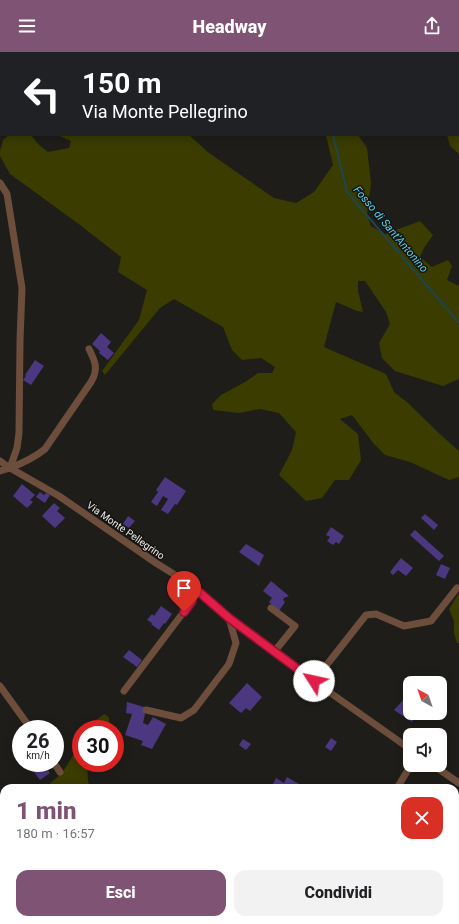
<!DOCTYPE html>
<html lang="it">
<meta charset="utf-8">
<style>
:root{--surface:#fff;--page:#f2f2f2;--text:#202124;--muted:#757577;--accent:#7f5374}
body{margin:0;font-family:Roboto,sans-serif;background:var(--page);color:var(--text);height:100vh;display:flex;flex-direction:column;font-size:15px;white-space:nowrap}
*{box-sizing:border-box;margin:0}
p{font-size:13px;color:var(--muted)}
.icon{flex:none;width:22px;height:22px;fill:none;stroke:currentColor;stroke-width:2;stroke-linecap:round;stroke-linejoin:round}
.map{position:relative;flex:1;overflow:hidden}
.side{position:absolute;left:0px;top:732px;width:459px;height:140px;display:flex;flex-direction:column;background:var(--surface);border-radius:12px 12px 0 0;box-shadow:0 2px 10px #0003}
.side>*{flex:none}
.top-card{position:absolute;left:0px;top:0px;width:459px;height:84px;box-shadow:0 2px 10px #0003;background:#202124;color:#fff;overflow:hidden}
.needle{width:26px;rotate:320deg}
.buttons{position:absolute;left:403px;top:624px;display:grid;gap:8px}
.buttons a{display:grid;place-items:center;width:44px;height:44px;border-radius:8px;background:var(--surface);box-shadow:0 2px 10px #0003;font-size:20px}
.speed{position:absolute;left:12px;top:668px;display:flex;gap:8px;font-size:20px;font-weight:700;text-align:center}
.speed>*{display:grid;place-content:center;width:52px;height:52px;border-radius:50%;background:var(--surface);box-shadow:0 2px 10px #0003;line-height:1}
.speed small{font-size:10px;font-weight:400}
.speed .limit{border:6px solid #d22;background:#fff;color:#111}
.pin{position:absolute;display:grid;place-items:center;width:34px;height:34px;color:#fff;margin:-41px -17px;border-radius:50% 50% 50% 0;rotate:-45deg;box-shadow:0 0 4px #0007}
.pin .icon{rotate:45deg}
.me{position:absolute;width:44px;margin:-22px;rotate:305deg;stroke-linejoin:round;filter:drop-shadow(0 0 3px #0008)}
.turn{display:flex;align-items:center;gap:14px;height:84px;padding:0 16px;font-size:18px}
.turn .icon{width:52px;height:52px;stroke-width:2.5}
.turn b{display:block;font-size:28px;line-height:34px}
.round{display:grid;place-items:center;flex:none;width:42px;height:42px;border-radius:12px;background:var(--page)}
.overview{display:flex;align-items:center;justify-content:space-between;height:68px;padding:0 16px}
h1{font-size:24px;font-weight:800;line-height:30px;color:var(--accent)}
.action{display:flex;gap:8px;margin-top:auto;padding:8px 16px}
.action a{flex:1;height:46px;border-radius:12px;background:var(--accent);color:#fff;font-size:16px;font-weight:800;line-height:46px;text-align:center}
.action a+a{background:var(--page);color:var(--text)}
header{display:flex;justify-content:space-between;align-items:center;height:52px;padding:0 16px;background:var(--accent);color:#fff;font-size:18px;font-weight:800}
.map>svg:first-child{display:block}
.green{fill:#3a3c00}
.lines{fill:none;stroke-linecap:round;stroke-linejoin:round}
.stream{stroke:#1f464f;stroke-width:2}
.building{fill:#4b3880}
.minor{stroke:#6d4d3b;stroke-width:7}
.route-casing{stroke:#92132f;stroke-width:10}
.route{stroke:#e11d48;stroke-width:7}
.labels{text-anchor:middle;stroke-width:3;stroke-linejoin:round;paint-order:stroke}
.street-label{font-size:10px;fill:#edecea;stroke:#151411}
.water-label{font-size:11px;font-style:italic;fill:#58d7f5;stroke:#151411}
</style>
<header><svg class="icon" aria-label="menu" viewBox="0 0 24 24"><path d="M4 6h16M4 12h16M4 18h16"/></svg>Headway<svg class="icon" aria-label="share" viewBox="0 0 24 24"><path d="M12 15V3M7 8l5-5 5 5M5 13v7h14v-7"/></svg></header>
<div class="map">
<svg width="459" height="872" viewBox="0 0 459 872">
<rect width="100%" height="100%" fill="#1e1d1a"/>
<g class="green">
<path d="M459,0V102L450,94L447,83H458V1Z"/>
<path d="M9,83H31L39,93L48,100L69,96L71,89L58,83H189L209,101L274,146L296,151L314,140L333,113L326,83H358L367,96L371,131L367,163L371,174L385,182L420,169L433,183L424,196L420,205L432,215L448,208L452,214L447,228L459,234V327L443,334L395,319L382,306L379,291L390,272L386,260L365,229H358V239L363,260L357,259L336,250L324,295L386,322L394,340L408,351L442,384L459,399V425L449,428L410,410L385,403L374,392L352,363L340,367L358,382L361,408L349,428H335L322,446L306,449L279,423L292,398L296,380L279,361L260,357L239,361L213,358L212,352L221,343L245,330L258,321H272L275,315L261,306L242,308L232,298L223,275L174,247L160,256L105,323L102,319L139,268L147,238L118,220L121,205L80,173L10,122L0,104V99L3,88Z"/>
<path d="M459,541V591H457L454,581V569L449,557Z"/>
<path d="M104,662L109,665V671L106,677H90L96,668Z"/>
<path d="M81,691V711H87L88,729L90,736H28L37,733L45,736L62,721Z"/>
<path d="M142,868H345L350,872H142Z"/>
</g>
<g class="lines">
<g class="stream">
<path d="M311,0V1"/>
<path d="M333,83L347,140L459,271"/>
</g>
</g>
<g class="building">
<path d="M101,281L111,290L107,295L114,301L108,308L99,301L100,299L92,292Z"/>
<path d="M35,308L44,314L31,333L23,328L26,324L25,323Z"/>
<path d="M165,425L186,439L177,453L175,452L168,462L161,458L168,447L163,444L157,454L151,450L158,440L156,438Z"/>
<path d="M22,432L35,443L30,448L33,450L27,456L13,444Z"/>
<path d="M40,440L44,443L46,441L50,443L45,451L36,445Z"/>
<path d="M54,451L60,456L57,459L65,466L55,476L42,464Z"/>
<path d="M425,462L438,473L434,478L421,466Z"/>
<path d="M128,464L135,469L129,476L123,472Z"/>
<path d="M331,475L344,484L339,492L336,490L333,493L327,489L330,485L326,483Z"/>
<path d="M415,478L444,504L439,509L410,483Z"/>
<path d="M246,492L264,503L259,514L239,500Z"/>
<path d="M401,506L413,516L406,524L398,518L393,523L390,520Z"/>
<path d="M441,512L450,516L445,527L436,523Z"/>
<path d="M271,529L289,544L284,546L283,548L285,550L279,559L269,550L272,546L263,539Z"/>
<path d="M161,554L172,562L165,572L164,571L159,578L151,572L152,571L147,568L152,562L154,564Z"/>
<path d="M129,598L142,608L137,615L123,605Z"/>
<path d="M247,631L262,645L250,659L246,656L241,661L229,651Z"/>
<path d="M405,646L410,650V661H417L412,670L394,658Z"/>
<path d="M127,650L144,655L143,659L145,662L143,671L148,673L153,665L166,672L152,697L141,693L143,689L125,683L132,662L126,661Z"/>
<path d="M331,686L337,690L331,699L325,695Z"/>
<path d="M243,687L251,692L246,698L239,693Z"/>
<path d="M44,713L50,721L40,728L34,720Z"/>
<path d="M287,725L306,736H271L276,726L284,731Z"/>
<path d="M3,797L4,799V807L0,810V799Z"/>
</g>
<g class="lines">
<g class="minor">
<path d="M0,131L7,142L22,236L20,289L19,381L17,396L10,416"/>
<path d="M0,409L10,416"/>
<path d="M10,416C23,411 34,406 45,397L91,330C99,317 95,309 89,297"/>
<path d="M0,419L10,416L59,444L156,511L191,533L192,549L124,639"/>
<path d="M191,533L229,566L298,618L410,697"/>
<path d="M271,556L295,574L274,600"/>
<path d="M314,629L366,563L376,562L404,574L431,569L457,536"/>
<path d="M0,634L31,677"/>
<path d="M146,658L181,666L194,658L229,612L236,591L229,566"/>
<path d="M54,711L60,720"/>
<path d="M433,713L459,731"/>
<path d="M397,736L411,713"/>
<path d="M0,868L5,872"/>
<path d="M22,872L28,868"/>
</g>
</g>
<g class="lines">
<g class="route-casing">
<path id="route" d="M184,560L192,549L191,533L229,566L314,629"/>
</g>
<use href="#route" class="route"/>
</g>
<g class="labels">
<g class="street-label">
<text transform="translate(126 478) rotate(35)" y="4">Via Monte Pellegrino</text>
</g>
<g class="water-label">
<text transform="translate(391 177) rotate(50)" y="4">Fosso di Sant'Antonino</text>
</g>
</g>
</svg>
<div class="buttons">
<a><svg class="needle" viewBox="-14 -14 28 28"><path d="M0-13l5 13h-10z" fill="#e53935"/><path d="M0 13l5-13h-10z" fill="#757577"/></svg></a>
<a><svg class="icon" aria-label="sound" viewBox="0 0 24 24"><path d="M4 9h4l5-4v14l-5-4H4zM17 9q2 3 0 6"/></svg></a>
</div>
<div class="speed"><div>26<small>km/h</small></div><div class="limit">30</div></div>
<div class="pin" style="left:184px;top:560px;background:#d93025"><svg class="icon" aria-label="arrive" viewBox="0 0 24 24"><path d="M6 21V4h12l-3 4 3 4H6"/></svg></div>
<svg class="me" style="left:314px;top:629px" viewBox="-20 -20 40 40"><circle r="19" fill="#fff"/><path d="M0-13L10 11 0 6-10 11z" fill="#e11d48"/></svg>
<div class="top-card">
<div class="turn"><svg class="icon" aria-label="left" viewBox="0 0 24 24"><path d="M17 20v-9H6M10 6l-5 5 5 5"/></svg><div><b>150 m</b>Via Monte Pellegrino</div></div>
</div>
<section class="side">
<div class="overview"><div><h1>1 min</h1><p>180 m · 16:57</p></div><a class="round" style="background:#d93025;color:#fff"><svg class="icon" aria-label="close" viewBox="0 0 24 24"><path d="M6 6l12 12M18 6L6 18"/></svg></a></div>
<div class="action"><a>Esci</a><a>Condividi</a></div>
</section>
</div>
